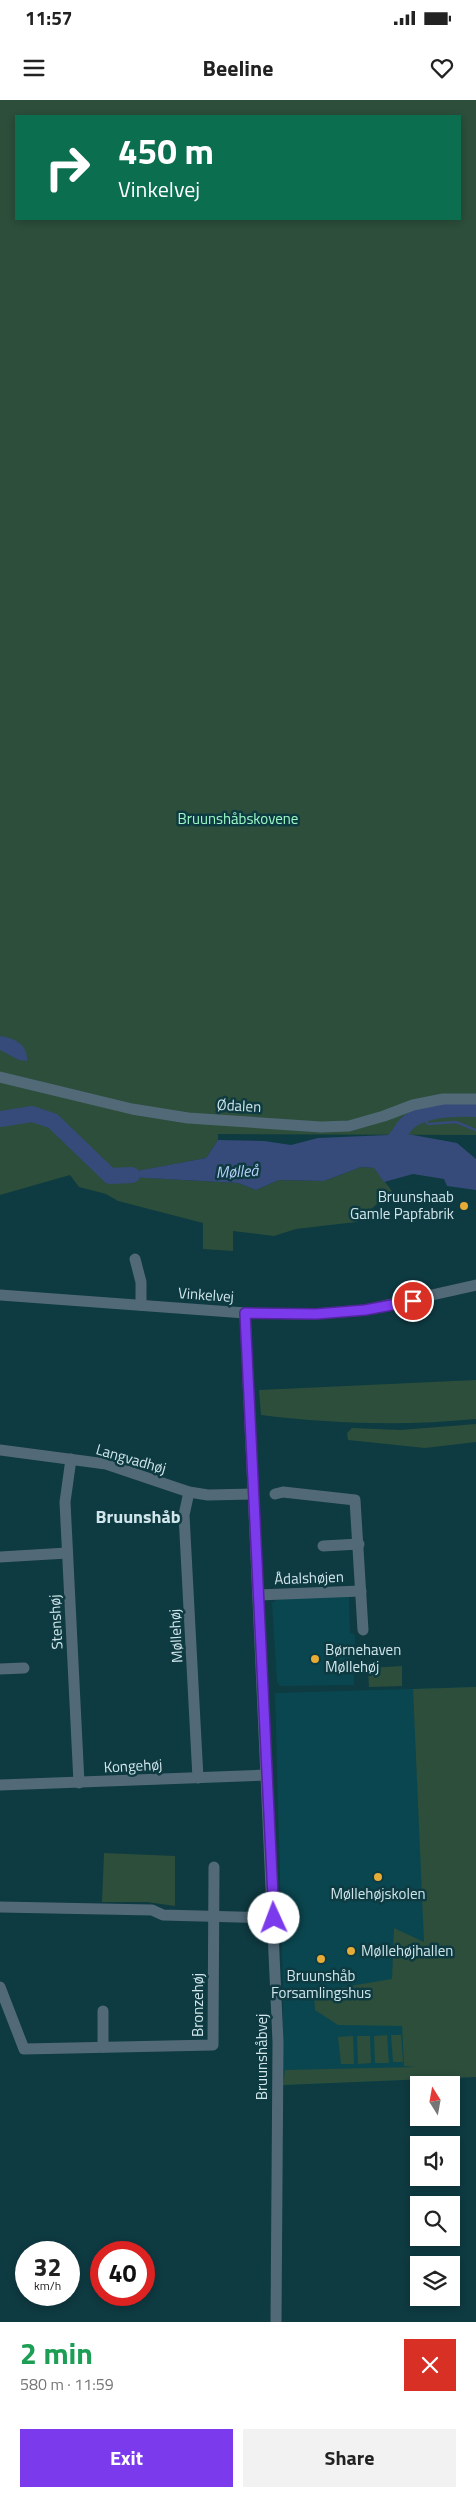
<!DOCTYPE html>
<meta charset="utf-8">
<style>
:root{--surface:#fff;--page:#f2f2f2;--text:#222;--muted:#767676;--accent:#7c3aed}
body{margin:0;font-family:"Titillium Web",sans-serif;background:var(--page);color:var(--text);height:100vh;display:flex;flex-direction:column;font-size:19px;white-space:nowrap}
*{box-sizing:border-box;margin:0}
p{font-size:16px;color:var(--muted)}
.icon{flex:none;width:28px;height:28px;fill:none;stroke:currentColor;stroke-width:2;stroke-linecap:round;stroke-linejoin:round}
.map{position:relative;height:2222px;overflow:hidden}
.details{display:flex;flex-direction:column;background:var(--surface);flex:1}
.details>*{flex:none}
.hud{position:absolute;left:15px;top:15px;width:446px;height:105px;border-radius:0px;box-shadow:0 2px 8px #0003;background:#0b6e4f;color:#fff;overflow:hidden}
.needle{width:32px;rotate:349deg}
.fabs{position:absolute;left:410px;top:1976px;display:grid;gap:10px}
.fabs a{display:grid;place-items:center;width:50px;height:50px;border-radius:0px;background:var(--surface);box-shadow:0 2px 8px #0003;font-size:25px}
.speed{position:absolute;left:15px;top:2141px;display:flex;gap:10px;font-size:25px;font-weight:700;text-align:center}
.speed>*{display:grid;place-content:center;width:65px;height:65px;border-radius:50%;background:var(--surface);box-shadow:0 2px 8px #0003;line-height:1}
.speed small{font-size:12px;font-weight:400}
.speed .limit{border:8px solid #d22;background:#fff;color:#111}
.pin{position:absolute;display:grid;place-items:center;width:42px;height:42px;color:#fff;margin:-21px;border:2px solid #fff;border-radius:50%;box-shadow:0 1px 5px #0007}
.me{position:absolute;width:55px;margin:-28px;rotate:358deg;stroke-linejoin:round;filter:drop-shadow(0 0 4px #0008)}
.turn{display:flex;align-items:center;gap:18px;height:105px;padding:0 20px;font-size:22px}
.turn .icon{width:65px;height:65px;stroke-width:2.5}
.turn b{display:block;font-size:35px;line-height:42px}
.round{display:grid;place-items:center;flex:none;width:52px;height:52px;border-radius:0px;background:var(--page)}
.headline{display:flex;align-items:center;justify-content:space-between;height:85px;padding:0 20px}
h1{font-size:30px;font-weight:700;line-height:38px;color:#1e9e55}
.action{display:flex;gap:10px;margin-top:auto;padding:10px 20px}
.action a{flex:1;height:58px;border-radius:0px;background:var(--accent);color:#fff;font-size:20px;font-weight:700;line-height:58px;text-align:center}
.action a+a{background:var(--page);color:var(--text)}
.status{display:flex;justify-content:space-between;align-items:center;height:35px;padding:0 25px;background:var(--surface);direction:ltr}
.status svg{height:14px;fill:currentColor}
header{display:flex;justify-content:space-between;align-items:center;height:65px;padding:0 20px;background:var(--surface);font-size:22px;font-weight:700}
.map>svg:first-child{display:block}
.built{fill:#0a464f}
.green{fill:#2c4e3b;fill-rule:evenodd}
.water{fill:#364b79}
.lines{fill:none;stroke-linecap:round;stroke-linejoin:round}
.stream{stroke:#364b79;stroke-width:2.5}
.river{stroke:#364b79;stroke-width:16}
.minor{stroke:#526978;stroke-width:11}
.route-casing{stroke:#51269a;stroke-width:12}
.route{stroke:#7c3aed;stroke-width:9}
.poi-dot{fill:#e7ac36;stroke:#0e3a41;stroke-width:2}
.labels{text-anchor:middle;stroke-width:5;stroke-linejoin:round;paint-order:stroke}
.park-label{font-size:15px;fill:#9df8c6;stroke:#0e3a41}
.street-label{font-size:15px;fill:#d0e6eb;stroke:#0e3a41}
.poi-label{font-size:15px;fill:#d0e6eb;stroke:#0e3a41;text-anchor:start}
.water-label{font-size:16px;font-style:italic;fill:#bad0fc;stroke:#0e3a41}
.quarter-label{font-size:18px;font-weight:bold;fill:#d0e6eb;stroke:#0e3a41}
</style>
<div class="status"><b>11:57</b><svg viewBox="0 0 49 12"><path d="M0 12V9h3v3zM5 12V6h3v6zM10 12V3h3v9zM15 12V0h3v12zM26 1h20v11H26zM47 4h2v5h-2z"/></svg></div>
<header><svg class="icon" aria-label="menu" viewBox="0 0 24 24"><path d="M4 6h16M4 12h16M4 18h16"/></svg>Beeline<svg class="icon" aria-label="heart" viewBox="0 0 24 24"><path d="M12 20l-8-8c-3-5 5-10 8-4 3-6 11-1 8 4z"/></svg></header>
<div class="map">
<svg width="476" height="2222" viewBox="0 0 476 2222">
<rect width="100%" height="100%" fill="#0e3a41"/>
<g class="built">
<path d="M349,1496L350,1533L355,1535L354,1585L280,1586L277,1582L272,1503L279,1498Z"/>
<path d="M476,1587V1977L283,1985V1892L275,1593Z"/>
</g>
<g class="green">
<path d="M0,0H476V1035L218,1034V1040L206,1058L113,1076L238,1083L256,1090L279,1080L324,1081L361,1067L374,1068L392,1091L356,1122L296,1129L274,1136L233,1131V1151L203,1149V1123L118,1101L106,1094L79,1087L70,1075L0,1095ZM16,16H460V119H16Z"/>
<path d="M476,1280V1319C404,1326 333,1324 261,1315L259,1290Z"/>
<path d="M476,1324V1342L425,1348L348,1340L347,1333L352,1328L400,1330Z"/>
<path d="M402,1566V1586L369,1587L368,1568Z"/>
<path d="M476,1587V1977L283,1985L285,1970L415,1967L404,1966L402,1926L338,1925L315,1910L314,1892L392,1879L394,1828L424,1842L413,1589Z"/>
<path d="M104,1753L175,1756V1806L147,1802H102Z"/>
<path d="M387,1935L389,1963H375L374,1936Z"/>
<path d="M391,1935H401L403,1962H393Z"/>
<path d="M353,1936L354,1964H341L338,1937Z"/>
<path d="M357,1936H370L371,1963L358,1964Z"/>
</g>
<g class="water">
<path d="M0,936C14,938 28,944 27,961L19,960L0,950Z"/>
<path d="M394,1028L402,1033L457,1043L476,1059V1090L447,1086L444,1079L413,1074L384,1082L374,1068L361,1067L324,1081L279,1080L256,1090L238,1083L110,1076L206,1058L218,1040L264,1041L291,1045L318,1038L388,1035Z"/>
</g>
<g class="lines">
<path class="stream" d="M421,1015L428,1024L456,1022L476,1030"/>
<g class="river">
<path d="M0,1019L32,1014L53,1021L110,1076L132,1075"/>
<path d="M391,1052C396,1042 400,1028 410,1021C427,1008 456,1008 476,1009"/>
</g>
<g class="minor">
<path d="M0,977L132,1009L188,1018L321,1027L349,1026L384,1016L413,1005L443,999H476"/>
<path d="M135,1159L141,1182V1205"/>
<path d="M0,1195L245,1213L316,1214L365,1210L476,1185"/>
<path d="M245,1213L278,1942L276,2222"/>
<path d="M0,1350L106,1364L189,1392L208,1395L253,1394"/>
<path d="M71,1359L65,1402L79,1683"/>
<path d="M189,1392L184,1415L198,1678"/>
<path d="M275,1394L283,1392L355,1400L363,1530"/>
<path d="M323,1446L359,1444"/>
<path d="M0,1457L67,1453"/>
<path d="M258,1495L361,1491"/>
<path d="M0,1569L24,1568"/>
<path d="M0,1685L267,1675"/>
<path d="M0,1807L152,1810L163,1815L274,1818"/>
<path d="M0,1887L24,1949L213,1945L214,1767"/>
<path d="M103,1911V1947"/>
</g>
</g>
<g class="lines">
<g class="route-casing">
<path id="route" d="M274,1818L245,1213L316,1214L365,1210L413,1201"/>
</g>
<use href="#route" class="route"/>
</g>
<g class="poi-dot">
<circle cx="464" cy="1106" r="5"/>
<circle cx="315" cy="1559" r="5"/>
<circle cx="378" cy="1777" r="5"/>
<circle cx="351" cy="1851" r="5"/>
<circle cx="321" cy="1859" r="5"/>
</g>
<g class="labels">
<g class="park-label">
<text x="238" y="724">Bruunshåbskovene</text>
</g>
<g class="street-label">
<text transform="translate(239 1006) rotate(3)" y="5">Ødalen</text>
<text transform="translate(206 1195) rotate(4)" y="5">Vinkelvej</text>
<text transform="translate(131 1359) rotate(16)" y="5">Langvadhøj</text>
<text transform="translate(309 1478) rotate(-2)" y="5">Ådalshøjen</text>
<text transform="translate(56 1522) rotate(-93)" y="5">Stenshøj</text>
<text transform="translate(176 1536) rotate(-93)" y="5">Møllehøj</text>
<text transform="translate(133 1666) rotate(-3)" y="5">Kongehøj</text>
<text transform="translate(198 1905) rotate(-90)" y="5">Bronzehøj</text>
<text transform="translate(262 1957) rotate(-90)" y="5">Bruunshåbvej</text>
</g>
<g class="poi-label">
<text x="454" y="1102" text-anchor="end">Bruunshaab<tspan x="454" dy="17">Gamle Papfabrik</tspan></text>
<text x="325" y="1555">Børnehaven<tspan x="325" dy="17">Møllehøj</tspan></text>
<text x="378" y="1799" text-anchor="middle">Møllehøjskolen</text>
<text x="361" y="1856">Møllehøjhallen</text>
<text x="321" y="1881" text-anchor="middle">Bruunshåb<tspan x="321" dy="17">Forsamlingshus</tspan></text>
</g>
<g class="water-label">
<text transform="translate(237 1071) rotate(-3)" y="6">Mølleå</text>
</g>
<g class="quarter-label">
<text x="138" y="1423">Bruunshåb</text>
</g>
</g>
</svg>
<div class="fabs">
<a><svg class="needle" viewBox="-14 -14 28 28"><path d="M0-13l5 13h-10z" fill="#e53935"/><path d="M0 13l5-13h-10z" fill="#767676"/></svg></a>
<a><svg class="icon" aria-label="sound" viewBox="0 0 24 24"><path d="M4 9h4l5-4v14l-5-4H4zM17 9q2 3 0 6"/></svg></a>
<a><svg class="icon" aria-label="search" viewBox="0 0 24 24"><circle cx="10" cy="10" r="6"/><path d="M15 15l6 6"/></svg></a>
<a><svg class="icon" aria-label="layers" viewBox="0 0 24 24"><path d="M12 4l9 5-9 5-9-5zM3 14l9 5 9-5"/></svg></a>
</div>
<div class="speed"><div>32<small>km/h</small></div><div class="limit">40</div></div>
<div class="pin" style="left:413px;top:1201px;background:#d93025"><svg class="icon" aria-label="arrive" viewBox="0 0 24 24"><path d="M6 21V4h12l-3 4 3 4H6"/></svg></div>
<svg class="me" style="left:274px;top:1818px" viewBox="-20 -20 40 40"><circle r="19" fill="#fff"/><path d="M0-13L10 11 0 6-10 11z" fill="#7c3aed"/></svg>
<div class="hud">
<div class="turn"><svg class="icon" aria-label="right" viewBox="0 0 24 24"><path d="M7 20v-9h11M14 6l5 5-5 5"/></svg><div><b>450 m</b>Vinkelvej</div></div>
</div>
</div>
<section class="details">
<div class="headline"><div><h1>2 min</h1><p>580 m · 11:59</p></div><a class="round" style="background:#d93025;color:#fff"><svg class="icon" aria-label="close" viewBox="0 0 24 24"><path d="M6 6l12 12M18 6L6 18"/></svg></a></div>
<div class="action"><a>Exit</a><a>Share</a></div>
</section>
